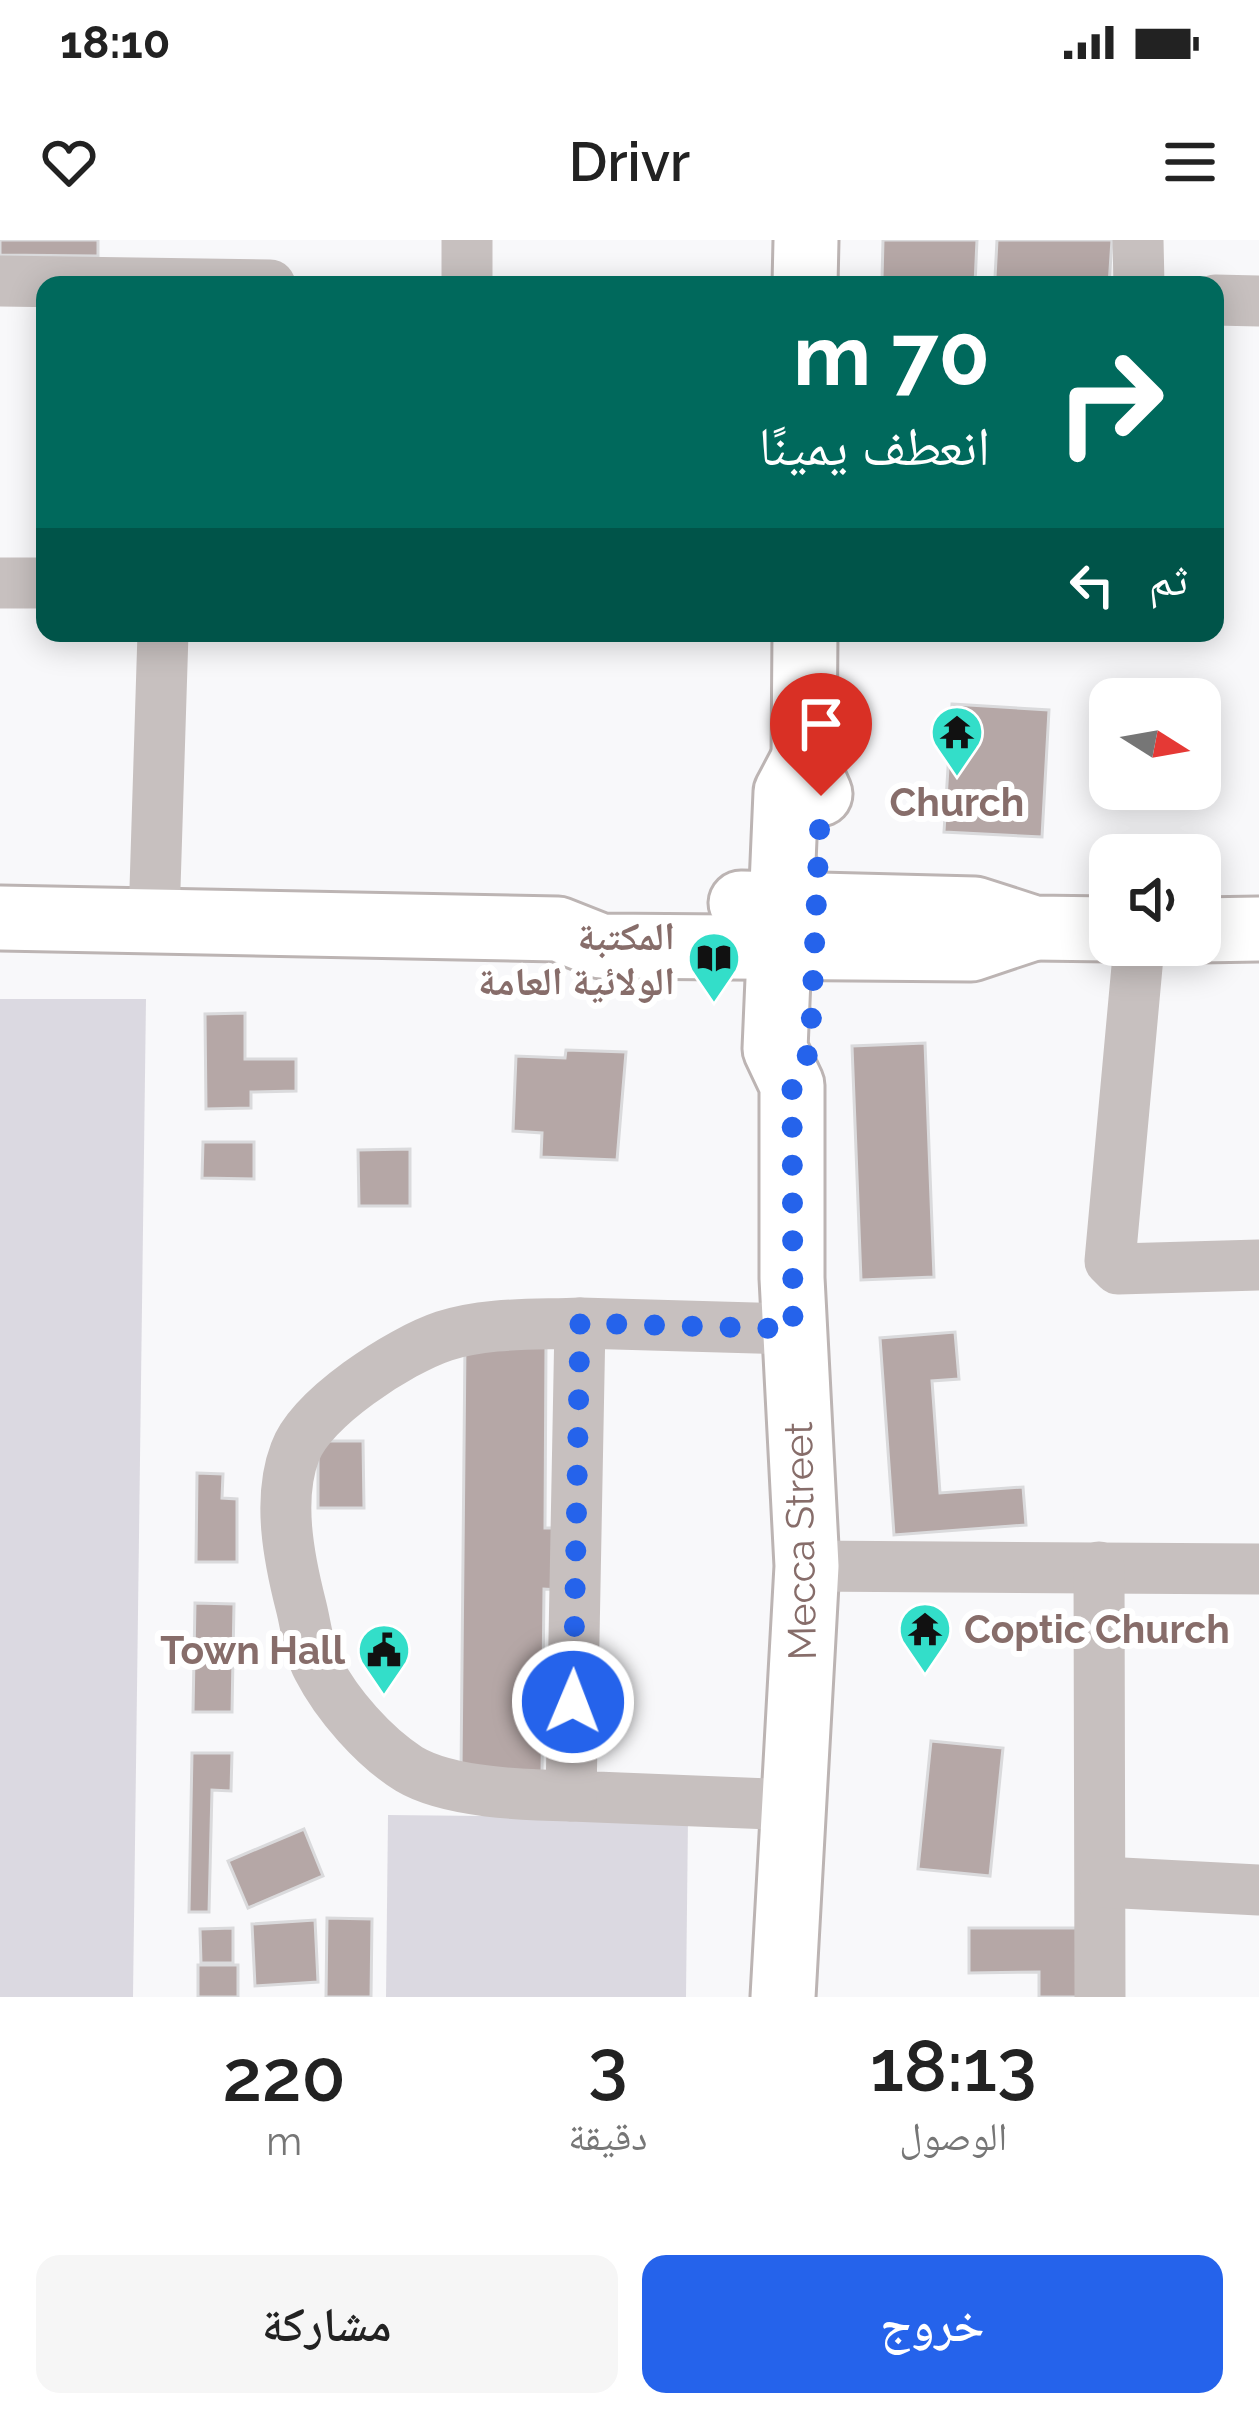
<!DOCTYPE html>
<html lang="ar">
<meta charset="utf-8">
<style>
:root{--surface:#fff;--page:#f6f6f6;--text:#222;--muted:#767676;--accent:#2563eb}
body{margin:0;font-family:Raleway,"Noto Naskh Arabic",sans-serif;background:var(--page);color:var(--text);direction:rtl;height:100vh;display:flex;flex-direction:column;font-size:45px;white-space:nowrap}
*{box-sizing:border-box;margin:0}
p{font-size:39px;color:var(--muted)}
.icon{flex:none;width:66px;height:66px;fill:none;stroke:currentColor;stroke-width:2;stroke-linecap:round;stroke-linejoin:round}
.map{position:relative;height:1757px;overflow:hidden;direction:ltr}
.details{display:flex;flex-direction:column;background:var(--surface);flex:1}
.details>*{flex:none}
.banner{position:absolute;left:36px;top:36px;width:1188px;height:366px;border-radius:24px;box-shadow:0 6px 30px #0003;direction:rtl;background:#00695c;color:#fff;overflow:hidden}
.needle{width:78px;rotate:101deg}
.buttons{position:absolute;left:1089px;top:438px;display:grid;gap:24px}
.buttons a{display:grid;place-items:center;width:132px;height:132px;border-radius:24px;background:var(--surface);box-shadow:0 6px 30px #0003;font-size:60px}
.pin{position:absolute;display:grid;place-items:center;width:102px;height:102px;color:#fff;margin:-123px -51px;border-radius:50% 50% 50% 0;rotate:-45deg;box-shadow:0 0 12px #0007}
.pin .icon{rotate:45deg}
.me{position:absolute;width:132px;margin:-66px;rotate:1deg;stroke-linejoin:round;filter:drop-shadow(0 0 9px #0008)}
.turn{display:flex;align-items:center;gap:42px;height:252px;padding:0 36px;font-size:54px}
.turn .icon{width:156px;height:156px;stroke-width:2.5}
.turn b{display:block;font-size:84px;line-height:102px}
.then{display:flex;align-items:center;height:114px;padding:0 36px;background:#0003;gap:24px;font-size:45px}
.eta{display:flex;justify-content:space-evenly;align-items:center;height:204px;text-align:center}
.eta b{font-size:72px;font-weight:600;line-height:84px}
.primary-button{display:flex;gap:24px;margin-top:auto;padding:24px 36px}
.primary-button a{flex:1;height:138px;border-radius:24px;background:var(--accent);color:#fff;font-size:48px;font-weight:600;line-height:138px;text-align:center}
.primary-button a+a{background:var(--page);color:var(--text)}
.status{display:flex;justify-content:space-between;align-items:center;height:84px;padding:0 60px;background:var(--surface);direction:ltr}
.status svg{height:33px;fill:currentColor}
header{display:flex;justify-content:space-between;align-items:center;height:156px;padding:0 36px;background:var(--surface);font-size:54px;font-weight:600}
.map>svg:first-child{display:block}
.green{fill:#dbd9e1}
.building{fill:#b5a7a6;stroke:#dadadc;stroke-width:3}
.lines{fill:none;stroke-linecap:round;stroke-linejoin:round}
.major-casing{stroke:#bcb4b3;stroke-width:69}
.minor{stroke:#c7c0bf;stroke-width:51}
.major{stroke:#fff;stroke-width:63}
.route{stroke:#2563eb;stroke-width:21;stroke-dasharray:0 37.8}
.labels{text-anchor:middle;stroke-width:12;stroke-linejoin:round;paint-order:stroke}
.poi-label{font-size:39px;font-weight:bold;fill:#876d6a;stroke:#fff;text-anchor:end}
.street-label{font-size:39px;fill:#876d6a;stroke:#fff}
</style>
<div class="status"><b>18:10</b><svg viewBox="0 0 49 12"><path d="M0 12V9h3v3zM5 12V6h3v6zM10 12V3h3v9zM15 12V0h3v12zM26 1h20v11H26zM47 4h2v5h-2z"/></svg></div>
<header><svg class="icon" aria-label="menu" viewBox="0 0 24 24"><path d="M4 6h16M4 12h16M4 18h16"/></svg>Drivr<svg class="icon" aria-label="heart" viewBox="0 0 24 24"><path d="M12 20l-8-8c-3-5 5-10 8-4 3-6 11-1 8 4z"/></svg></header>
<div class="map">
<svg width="1259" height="1757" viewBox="0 0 1259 1757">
<rect width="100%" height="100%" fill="#f8f8fa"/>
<g class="green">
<path d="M0,759H146L133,1757H0Z"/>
<path d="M388,1575L688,1578L686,1757H386Z"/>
</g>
<g class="building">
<path d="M0,0H98V16L0,15Z"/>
<path d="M883,0H977L975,44L882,40Z"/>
<path d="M997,0H1112L1109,45L995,38Z"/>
<path d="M952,464L1049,470L1042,597L944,592Z"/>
<path d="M245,773V819H296V851L251,852V868L206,869L205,774Z"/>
<path d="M925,803L934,1037L861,1040L852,806Z"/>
<path d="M566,810L626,812L617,920L541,917L542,893L513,891L516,816L565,818Z"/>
<path d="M203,902H254V939L202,938Z"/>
<path d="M410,909V966H359L358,910Z"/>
<path d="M955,1092L959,1139L932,1141L940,1253L1023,1247L1026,1285L894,1295L880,1098Z"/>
<path d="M465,1103H546L545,1288H560V1350L544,1349L542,1533H461Z"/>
<path d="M318,1201H363L364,1268H318Z"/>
<path d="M197,1233L223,1234L222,1258L237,1259V1322H196Z"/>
<path d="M195,1363L234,1364L232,1472H193Z"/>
<path d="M931,1501L1003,1508L990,1636L918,1629Z"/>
<path d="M192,1513H232L231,1551L212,1550L209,1672H189Z"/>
<path d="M304,1589L323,1636L248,1668L228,1621Z"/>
<path d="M327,1678L372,1679L371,1757H326Z"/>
<path d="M315,1680L318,1742L255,1746L252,1684Z"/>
<path d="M233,1688V1723H201L200,1689Z"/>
<path d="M969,1688H1087V1757H1039V1732L969,1733Z"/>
<rect x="198" y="1725" width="40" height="32"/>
</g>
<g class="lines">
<g class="major-casing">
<g id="major">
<path d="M805,45L806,0"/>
<path d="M805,393L804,518L820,554"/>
<path d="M741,663L975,669L1034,688L1110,689"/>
<path d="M0,678L558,689L601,706L971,709L1034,688"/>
<path d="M1200,690L1259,689"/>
<path d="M783,1757L807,1326L792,1038V845L775,809L786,552L804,518"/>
</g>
</g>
<g class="minor">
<path d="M1138,0L1139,45"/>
<path d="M0,41L270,45"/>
<path d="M467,45V0"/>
<path d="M1215,60L1259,61"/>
<path d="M0,343H45"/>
<path d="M154,680L163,393"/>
<path d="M1139,705L1110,1021L1118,1029L1259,1025"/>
<path d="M793,1089L580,1083L571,1556L796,1565"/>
<path d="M807,1326L1259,1329"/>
<path d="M1099,1327L1100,1757"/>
<path d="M571,1556C526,1555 449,1553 409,1529C374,1507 337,1465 318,1428C308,1410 306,1385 301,1366C289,1319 277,1259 295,1212C311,1168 399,1111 444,1096C487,1082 536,1085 580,1083"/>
<path d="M1103,1642L1259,1650"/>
</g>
<use href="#major" class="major"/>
</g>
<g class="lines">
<path class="route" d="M573,1462L580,1083L793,1089L792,845L810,810L821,556"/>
</g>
<defs>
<g id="temple-pin" transform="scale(2.7)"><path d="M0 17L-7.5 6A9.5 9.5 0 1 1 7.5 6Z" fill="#33dec9" stroke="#fff"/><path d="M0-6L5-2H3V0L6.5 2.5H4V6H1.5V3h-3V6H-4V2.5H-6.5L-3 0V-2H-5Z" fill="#111"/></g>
<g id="library-pin" transform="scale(2.7)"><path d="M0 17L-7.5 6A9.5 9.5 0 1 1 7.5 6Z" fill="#33dec9" stroke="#fff"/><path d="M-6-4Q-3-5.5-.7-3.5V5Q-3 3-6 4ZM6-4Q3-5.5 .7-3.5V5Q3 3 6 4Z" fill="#111"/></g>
<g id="civic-pin" transform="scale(2.7)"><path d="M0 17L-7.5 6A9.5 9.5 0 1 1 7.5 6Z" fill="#33dec9" stroke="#fff"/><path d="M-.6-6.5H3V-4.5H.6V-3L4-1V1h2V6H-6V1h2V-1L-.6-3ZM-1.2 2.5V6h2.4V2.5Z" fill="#111"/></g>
</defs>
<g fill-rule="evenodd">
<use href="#temple-pin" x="957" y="492"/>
<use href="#library-pin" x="714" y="718"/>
<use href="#temple-pin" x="925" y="1389"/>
<use href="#civic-pin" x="384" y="1410"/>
</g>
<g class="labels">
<g class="poi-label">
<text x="957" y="576" text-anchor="middle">Church</text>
<text x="675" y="710">المكتبة<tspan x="675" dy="45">الولائية العامة</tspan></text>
<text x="964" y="1403" text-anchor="start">Coptic Church</text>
<text x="345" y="1424">Town Hall</text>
</g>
<g class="street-label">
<text transform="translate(800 1301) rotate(-91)" y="14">Mecca Street</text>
</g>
</g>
</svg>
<div class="buttons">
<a><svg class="needle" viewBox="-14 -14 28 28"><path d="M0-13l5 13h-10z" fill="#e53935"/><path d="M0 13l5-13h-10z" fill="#767676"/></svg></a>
<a><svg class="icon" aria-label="sound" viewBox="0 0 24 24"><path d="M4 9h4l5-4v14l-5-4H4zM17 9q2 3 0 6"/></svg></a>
</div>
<div class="pin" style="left:821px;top:556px;background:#d93025"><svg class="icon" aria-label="arrive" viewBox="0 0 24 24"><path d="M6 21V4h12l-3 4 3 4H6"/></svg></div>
<svg class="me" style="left:573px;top:1462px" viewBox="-20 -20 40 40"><circle r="17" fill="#2563eb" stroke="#fff" stroke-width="3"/><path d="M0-11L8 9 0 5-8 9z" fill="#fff"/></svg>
<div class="banner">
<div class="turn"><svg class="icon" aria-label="right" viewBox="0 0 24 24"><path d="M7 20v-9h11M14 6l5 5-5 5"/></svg><div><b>70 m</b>انعطف يمينًا</div></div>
<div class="then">ثم<svg class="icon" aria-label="left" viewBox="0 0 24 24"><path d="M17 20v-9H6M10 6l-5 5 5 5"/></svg></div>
</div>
</div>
<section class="details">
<div class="eta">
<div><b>18:13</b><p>الوصول</p></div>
<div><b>3</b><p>دقيقة</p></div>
<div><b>220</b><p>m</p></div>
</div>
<div class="primary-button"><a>خروج</a><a>مشاركة</a></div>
</section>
